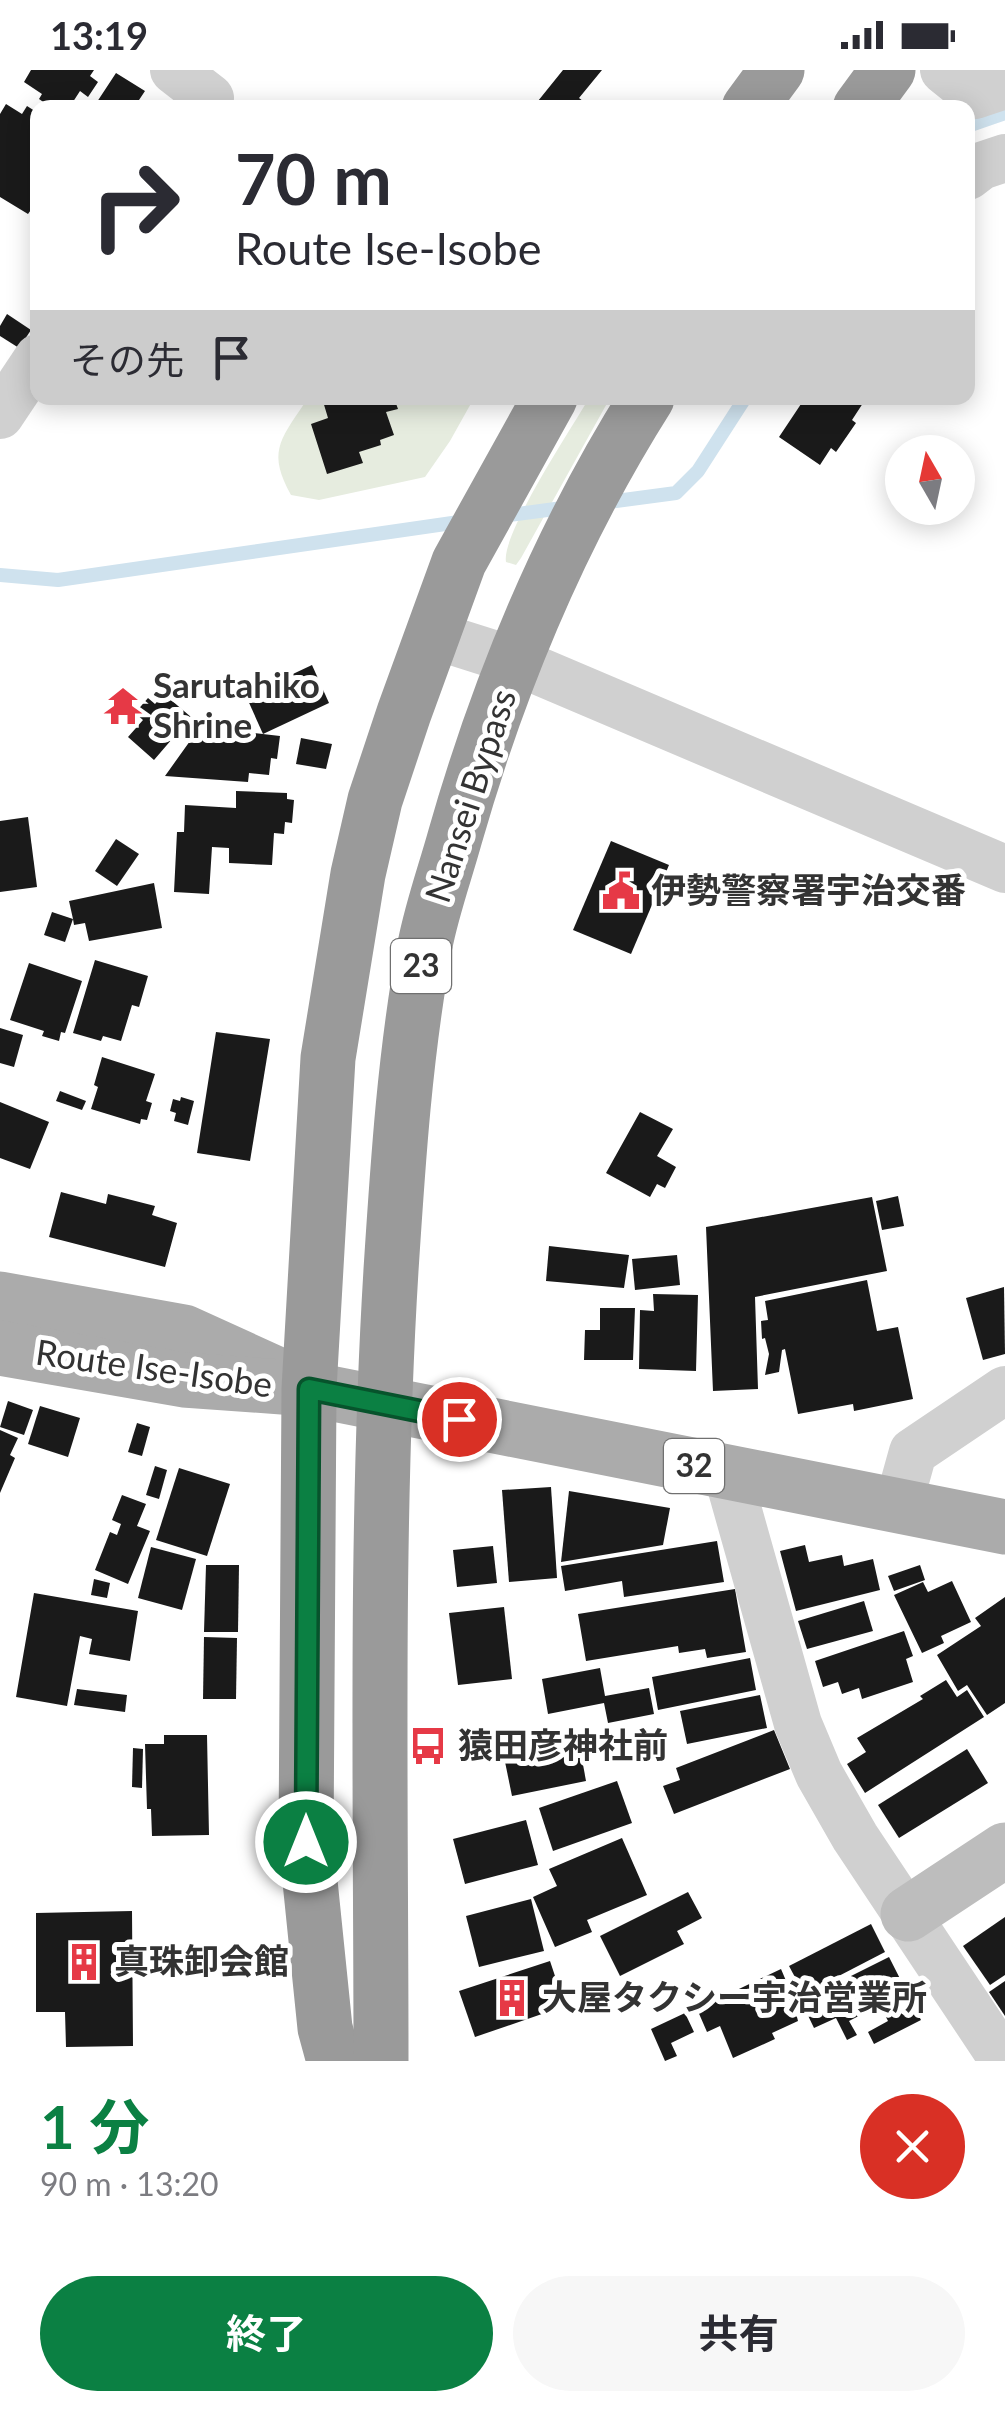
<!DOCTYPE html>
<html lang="ja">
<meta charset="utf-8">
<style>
:root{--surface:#fff;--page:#f7f7f7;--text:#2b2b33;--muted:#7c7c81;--accent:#0b8043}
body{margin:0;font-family:Lato,"Noto Sans JP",sans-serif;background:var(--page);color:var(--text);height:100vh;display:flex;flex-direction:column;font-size:38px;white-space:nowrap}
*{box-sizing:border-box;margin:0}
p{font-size:32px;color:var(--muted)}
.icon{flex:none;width:55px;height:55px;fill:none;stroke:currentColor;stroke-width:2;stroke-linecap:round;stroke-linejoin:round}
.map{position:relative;height:1991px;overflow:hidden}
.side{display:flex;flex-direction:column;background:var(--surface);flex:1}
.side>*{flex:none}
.top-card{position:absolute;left:30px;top:30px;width:945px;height:305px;border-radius:20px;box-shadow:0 5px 25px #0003;background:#fff;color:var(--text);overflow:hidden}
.needle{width:65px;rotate:351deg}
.fabs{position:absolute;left:885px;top:365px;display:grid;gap:20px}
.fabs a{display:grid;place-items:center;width:90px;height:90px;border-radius:50%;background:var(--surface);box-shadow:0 5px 25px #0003;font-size:50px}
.pin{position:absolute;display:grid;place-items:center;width:85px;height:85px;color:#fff;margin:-42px;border:5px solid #fff;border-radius:50%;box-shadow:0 2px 10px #0007}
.me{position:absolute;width:110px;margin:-55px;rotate:0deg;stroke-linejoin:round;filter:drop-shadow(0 0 8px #0008)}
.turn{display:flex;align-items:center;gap:35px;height:210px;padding:0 40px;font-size:45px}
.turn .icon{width:130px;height:130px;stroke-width:2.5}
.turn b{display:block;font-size:70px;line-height:85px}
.then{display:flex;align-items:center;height:95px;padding:0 40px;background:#0003;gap:20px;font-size:38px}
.round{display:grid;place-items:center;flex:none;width:105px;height:105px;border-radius:52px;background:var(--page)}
.head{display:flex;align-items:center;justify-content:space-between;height:170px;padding:0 40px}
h1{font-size:60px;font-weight:700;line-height:75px;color:var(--accent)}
.action{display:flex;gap:20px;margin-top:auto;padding:20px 40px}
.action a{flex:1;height:115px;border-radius:60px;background:var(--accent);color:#fff;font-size:40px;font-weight:700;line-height:115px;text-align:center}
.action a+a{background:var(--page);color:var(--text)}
.status{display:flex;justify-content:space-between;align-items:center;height:70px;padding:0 50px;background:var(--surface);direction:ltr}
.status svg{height:28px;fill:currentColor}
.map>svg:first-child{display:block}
.green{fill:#e6ecdf}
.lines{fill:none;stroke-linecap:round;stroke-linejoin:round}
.stream{stroke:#cfe2ee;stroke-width:14}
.building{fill:#1a1a1a}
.street{stroke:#d0d0d0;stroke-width:48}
.secondary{stroke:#bdbdbd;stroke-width:55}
.primary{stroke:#ababab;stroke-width:55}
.highway{stroke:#9a9a9a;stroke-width:55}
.route-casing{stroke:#07532c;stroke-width:25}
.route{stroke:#0b8043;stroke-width:18}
.labels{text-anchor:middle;stroke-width:10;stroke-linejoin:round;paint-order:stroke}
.shield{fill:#fff;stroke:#707070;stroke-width:2.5}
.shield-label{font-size:32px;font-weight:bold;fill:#333}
.poi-label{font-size:35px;font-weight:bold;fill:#333;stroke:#fff;text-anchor:start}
.street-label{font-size:35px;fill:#333;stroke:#fff}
</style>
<div class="status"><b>13:19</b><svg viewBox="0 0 49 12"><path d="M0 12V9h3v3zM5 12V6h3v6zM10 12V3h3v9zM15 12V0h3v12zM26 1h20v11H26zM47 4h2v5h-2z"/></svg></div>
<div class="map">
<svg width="1005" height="1991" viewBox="0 0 1005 1991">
<rect width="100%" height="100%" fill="#fff"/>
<g class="green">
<path d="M330,328H474L450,371L425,407L319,430L291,425C268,383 279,371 304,334Z"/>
<path d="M589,328H610L521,488L516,495L506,492C501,464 572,358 589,328Z"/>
</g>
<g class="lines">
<g class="stream">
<path d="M968,56L1005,43"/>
<path d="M601,433L676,423L698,401L745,328"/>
<path d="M502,446L570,437"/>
<path d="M0,505L58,510L466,451"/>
</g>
</g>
<g class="building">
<path d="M31,0H94L90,6L98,12L88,27L80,21L69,38H52L39,29L42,24L24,12Z"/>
<path d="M563,0H602L579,28L592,38H546L538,31Z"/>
<path d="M116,3L145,21L139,30L151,38H93Z"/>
<path d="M6,34L22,44L27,36L38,43V130L28,144L0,127V44Z"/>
<path d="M7,244L31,260L19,278L0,266V256Z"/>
<path d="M322,328H394L398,339L386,342L394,365L380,370L381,375L359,382L363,393L327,404L311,354L328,348Z"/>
<path d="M805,328H860L865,330L852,350L856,353L836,382L831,378L820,395L779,367Z"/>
<path d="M312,595L329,633L263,664L246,626Z"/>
<path d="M164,624L191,647L154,690L128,667L143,650L135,643L148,628L155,634Z"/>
<path d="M200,657L280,666L277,689L271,688L269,705L249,703L248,712L165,706Z"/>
<path d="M301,668L332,674L326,699L296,694Z"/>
<path d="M236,721L287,723V729L294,730L292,753L285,752L284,764L274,763L272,795L229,793V778L212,777L209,824L174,822L177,762H184L185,735L236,738Z"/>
<path d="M28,747L37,817L0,822V751Z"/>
<path d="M116,769L139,784L117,816L95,801Z"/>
<path d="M611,771L669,795L631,884L573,860Z"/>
<path d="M154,813L162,858L89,871L85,853L74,855L73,849L65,872L44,865L52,842L73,849L69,831Z"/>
<path d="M95,890L148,906L139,937L132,935L121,971L103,966L101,971L73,963Z"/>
<path d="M29,893L82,911L65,963L61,962L59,971L42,966L44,961L10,950Z"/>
<path d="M0,958L23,965L14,997L0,993Z"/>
<path d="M216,962L270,969L250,1091L197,1083Z"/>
<path d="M102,987L155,1004L146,1031L152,1033L147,1050L141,1049L140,1054L91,1039L98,1017L94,1015Z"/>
<path d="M60,1021L86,1031L82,1040L56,1031Z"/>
<path d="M181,1027L194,1031L188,1055L174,1051L176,1043L170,1041L173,1029L180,1031Z"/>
<path d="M0,1032L49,1052L30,1099L0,1088Z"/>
<path d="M640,1042L673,1059L657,1086L676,1097L665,1118L657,1114L650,1127L606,1103Z"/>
<path d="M61,1122L106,1134L108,1124L155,1136L152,1145L177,1153L165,1197L49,1167Z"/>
<path d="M898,1126L904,1156L882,1160L876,1131Z"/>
<path d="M872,1127L887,1201L755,1227L758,1319L713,1321L706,1157Z"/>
<path d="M549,1176L629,1185L624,1218L546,1211Z"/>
<path d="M677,1185L680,1215L635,1220L632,1189Z"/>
<path d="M867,1210L877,1261L898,1257L913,1329L854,1341L853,1334L798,1344L785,1279L782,1280L779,1302L765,1305L769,1284L765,1268L762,1269L761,1251L768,1250L765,1231Z"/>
<path d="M1004,1217L1005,1284L983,1290L966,1228Z"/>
<path d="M653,1224L698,1225L696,1301L639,1299L640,1240L654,1241Z"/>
<path d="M600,1238H635L633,1290H584L585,1260H600Z"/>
<path d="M8,1331L33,1340L24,1365L0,1357Z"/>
<path d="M40,1336L80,1348L68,1387L28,1374Z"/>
<path d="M137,1353L150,1357L142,1386L128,1382Z"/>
<path d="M0,1360L18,1368L10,1385L15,1388L0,1423Z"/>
<path d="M155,1396L167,1400L159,1429L146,1425Z"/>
<path d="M179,1398L230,1414L207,1486L156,1470Z"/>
<path d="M551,1417L557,1508L509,1512L502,1420Z"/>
<path d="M569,1421L670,1438L663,1475L561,1492Z"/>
<path d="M122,1425L146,1434L137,1456L150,1461L128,1514L95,1500L110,1462L117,1465L121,1454L112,1450Z"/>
<path d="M717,1471L724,1512L624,1527L622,1511L565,1521L561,1496Z"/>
<path d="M805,1475L809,1492L842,1485L844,1496L873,1489L880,1520L796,1541L780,1481Z"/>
<path d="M493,1476L497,1513L457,1517L453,1480Z"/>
<path d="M151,1477L196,1489L182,1540L138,1528Z"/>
<path d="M206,1495H239L238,1562H204Z"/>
<path d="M920,1495L925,1510L894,1521L888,1506Z"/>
<path d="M94,1509L110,1513L107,1528L91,1525Z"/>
<path d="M952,1511L971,1552L941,1566L944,1573L922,1583L894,1525L923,1512L928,1522Z"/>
<path d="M735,1519L746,1582L707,1588L705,1579L679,1583L678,1576L586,1591L578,1544Z"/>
<path d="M34,1523L138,1541L130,1591L89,1584L92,1569L80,1566L67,1636L16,1627Z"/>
<path d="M1005,1527V1633L987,1645L967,1615L958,1621L937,1585L981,1556L975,1548Z"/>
<path d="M864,1531L873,1561L807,1579L798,1551Z"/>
<path d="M504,1537L512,1609L458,1615L449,1543Z"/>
<path d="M904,1561L913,1586L906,1589L913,1612L862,1629L859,1618L842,1624L838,1612L823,1617L815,1591Z"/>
<path d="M204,1567L237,1568L236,1629H203Z"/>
<path d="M750,1588L756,1620L658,1640L652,1607Z"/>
<path d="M600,1598L605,1626L649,1618L654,1644L608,1653L604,1633L548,1644L542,1609Z"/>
<path d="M946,1610L957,1627L967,1620L984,1647L865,1723L847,1694L866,1682L857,1668L923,1629L920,1626Z"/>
<path d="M77,1619L127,1625L125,1642L74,1635Z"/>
<path d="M760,1625L767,1658L687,1674L680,1641Z"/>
<path d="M774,1660L790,1699L674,1744L663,1716L680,1710L676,1698Z"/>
<path d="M164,1665H207L209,1765L152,1766L151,1739H147L145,1674H164Z"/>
<path d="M578,1667L586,1711L512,1726L503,1682Z"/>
<path d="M133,1678L143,1679L142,1718L132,1717Z"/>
<path d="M967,1679L988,1713L899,1768L878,1735Z"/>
<path d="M617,1711L632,1753L553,1781L539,1738Z"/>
<path d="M526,1750L538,1795L465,1814L453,1769Z"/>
<path d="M622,1768L647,1825L587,1850L592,1862L555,1877L533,1827L557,1816L549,1799Z"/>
<path d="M688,1822L702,1848L677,1861L684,1874L620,1906L600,1866Z"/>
<path d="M531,1829L544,1881L479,1897L466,1846Z"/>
<path d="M132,1841L133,1976L66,1977L65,1942H36V1843Z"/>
<path d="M1005,1847V1905L990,1915L963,1876Z"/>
<path d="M871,1854L885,1882L804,1924L789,1896Z"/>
<path d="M889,1887L921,1950L874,1974L868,1962L888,1951L880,1935L849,1951L857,1965L847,1970L836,1948L814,1958L801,1931Z"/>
<path d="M550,1891L565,1936L475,1967L459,1921Z"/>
<path d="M781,1899L801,1946L797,1947L798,1951L772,1963L775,1969L733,1988L720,1956L707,1962L697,1939Z"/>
<path d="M1005,1911V1946L989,1922Z"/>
<path d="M685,1943L694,1962L671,1973L677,1986L665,1991L651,1959Z"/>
</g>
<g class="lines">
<g class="street">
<path d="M174,0L210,28"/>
<path d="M944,0L975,25L1005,15"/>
<path d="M968,106L981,96L1005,88"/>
<path d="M0,345L38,288"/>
<path d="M430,564L515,591L1005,799"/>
<path d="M727,1402L798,1654L819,1704L855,1767L1004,1991"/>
<path d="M898,1436L913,1382L1005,1320"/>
</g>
<path class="secondary" d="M908,1844L1005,1780"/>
<g class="primary">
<path d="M0,1229L184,1262L274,1303"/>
<path d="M0,1278L184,1310L309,1319L1005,1457"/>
</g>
<g class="highway">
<path d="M749,38L777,0"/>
<path d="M860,38L888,0"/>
<path d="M334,1991L325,1958L306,1772L309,1319L328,988L358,804L375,730L404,643L459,492L550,328"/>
<path d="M381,1991C381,1728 375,1463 391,1200C398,1091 405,983 425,875C432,839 445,803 455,767C499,613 561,464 647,328"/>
</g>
</g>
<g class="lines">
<g class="route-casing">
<path id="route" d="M306,1772L309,1319L459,1349"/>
</g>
<use href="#route" class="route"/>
</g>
<defs>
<g id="temple-bare" transform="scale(3)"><path d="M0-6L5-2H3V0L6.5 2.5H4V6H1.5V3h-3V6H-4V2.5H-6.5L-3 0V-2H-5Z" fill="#e63946" stroke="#fff" stroke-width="2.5" paint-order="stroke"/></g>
<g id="civic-bare" transform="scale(3)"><path d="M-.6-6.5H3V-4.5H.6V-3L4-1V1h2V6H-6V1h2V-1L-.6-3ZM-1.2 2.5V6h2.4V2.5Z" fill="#e63946" stroke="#fff" stroke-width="2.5" paint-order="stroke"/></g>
<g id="bus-bare" transform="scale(3)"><path d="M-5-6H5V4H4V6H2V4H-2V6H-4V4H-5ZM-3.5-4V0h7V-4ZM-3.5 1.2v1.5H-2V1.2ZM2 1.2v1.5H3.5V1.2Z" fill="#e63946" stroke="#fff" stroke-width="2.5" paint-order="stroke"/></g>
<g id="building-bare" transform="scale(3)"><path d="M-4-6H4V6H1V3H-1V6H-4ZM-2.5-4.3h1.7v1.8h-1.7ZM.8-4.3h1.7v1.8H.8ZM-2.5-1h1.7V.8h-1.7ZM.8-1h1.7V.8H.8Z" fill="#e63946" stroke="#fff" stroke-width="2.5" paint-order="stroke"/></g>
</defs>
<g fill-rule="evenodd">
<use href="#temple-bare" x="123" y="636"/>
<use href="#civic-bare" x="621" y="821"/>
<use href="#bus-bare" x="428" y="1676"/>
<use href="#building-bare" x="84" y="1892"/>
<use href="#building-bare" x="512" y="1928"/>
</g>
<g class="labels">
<g class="shield">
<rect x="391" y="869" width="60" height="54" rx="8"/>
<rect x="664" y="1369" width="60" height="54" rx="8"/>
</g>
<g class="shield-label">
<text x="421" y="907">23</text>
<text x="694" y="1407">32</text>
</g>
<g class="poi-label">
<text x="153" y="628">Sarutahiko<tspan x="153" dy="40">Shrine</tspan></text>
<text x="651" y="833">伊勢警察署宇治交番</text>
<text x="458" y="1688">猿田彦神社前</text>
<text x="114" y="1904">真珠卸会館</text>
<text x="542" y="1940">大屋タクシー宇治営業所</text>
</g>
<g class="street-label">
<text transform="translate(471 726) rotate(-72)" y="12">Nansei Bypass</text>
<text transform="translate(154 1299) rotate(8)" y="12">Route Ise-Isobe</text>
</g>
</g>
</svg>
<div class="fabs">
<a><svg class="needle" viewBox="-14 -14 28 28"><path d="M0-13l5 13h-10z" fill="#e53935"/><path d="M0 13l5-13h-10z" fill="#7c7c81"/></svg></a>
</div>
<div class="pin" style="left:459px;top:1349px;background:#d93025"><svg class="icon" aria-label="arrive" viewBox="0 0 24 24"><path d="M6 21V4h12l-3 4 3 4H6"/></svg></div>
<svg class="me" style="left:306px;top:1772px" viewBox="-20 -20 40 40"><circle r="17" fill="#0b8043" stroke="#fff" stroke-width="3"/><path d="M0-11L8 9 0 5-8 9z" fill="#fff"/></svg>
<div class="top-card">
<div class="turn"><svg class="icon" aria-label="right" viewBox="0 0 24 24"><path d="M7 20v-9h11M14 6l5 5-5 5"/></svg><div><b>70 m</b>Route Ise-Isobe</div></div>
<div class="then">その先<svg class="icon" aria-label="arrive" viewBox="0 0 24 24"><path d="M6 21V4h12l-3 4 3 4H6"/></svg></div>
</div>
</div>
<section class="side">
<div class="head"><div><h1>1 分</h1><p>90 m · 13:20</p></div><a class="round" style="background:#d93025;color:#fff"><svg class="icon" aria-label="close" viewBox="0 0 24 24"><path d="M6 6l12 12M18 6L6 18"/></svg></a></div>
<div class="action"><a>終了</a><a>共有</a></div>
</section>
